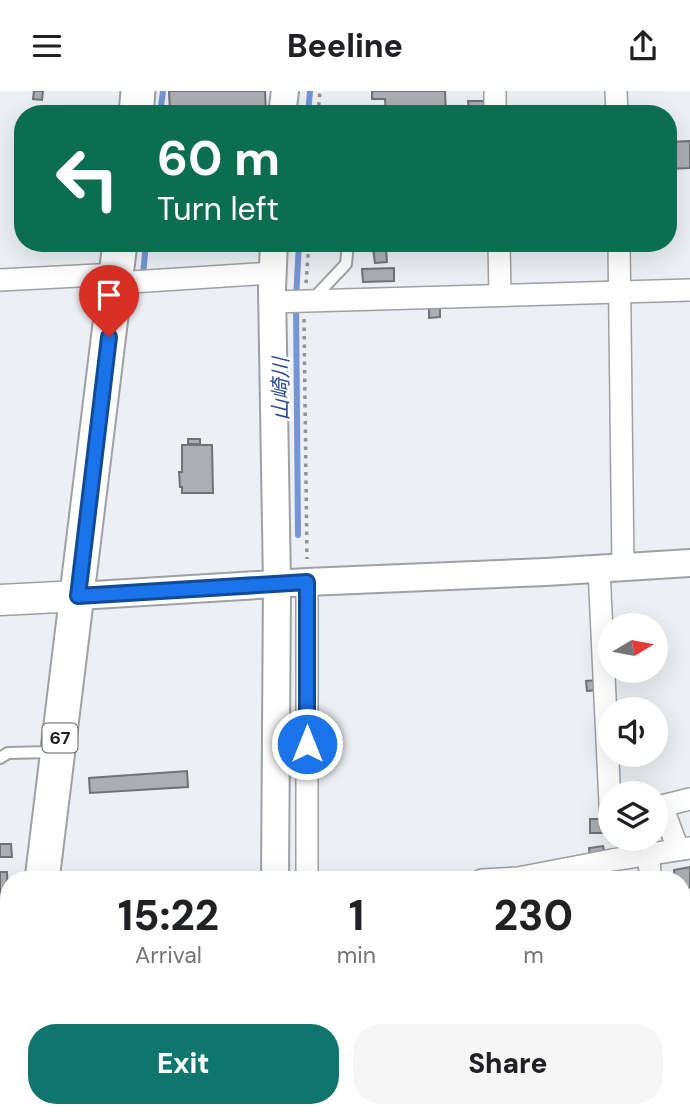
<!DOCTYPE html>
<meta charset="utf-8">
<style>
:root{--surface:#fff;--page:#f6f6f6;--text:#202124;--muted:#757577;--accent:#0f766e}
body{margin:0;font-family:"DM Sans","Noto Sans JP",sans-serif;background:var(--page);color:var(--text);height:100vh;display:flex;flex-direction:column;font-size:26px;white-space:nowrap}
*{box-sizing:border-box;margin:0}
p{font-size:23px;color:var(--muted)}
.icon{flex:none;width:38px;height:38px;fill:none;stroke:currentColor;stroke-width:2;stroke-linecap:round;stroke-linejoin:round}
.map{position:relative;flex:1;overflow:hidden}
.details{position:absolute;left:0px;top:780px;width:691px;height:247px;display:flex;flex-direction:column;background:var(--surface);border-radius:28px 28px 0 0;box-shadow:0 7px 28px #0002}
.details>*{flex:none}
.guide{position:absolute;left:14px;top:14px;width:663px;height:147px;border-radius:28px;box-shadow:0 7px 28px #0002;background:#0b6e4f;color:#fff;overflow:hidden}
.needle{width:46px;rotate:80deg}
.fabs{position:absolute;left:598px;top:522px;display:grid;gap:14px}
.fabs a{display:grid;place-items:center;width:70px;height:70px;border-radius:50%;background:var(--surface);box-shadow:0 7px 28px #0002;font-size:35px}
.pin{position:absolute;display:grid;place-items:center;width:60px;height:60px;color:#fff;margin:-72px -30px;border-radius:50% 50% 50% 0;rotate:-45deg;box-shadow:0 0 7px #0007}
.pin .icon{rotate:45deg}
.me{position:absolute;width:77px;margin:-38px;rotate:0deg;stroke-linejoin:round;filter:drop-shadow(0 0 5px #0008)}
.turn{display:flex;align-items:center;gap:24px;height:147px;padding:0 28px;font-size:32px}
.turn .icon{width:91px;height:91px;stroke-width:2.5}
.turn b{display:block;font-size:49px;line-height:60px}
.eta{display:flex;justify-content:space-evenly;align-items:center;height:119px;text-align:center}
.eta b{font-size:42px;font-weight:800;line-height:49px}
.action{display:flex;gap:14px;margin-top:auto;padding:14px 28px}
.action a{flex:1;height:80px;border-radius:28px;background:var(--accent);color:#fff;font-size:28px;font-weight:800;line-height:80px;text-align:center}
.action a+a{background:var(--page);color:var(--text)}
header{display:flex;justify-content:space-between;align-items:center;height:91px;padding:0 28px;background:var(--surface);font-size:32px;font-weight:800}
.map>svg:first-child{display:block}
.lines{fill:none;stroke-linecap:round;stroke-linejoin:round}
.stream{stroke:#7595d7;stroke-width:6}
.building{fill:#acaeb3;stroke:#707276;stroke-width:2}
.service-casing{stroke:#9ea0a4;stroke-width:14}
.minor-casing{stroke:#9ea0a4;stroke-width:24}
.tertiary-casing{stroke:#9ea0a4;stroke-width:30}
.secondary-casing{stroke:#9ea0a4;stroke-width:33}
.primary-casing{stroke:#9ea0a4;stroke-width:37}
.path{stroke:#909295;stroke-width:3.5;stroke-dasharray:3.5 5;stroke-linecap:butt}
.service{stroke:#fff;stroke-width:10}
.minor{stroke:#fff;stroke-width:21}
.tertiary{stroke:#fff;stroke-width:26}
.secondary{stroke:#fff;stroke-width:30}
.primary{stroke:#fff;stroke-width:33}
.route-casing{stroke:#114b97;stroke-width:18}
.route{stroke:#1a73e8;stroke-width:12}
.labels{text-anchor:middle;stroke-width:5;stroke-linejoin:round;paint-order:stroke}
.shield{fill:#fff;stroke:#626264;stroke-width:2}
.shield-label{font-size:18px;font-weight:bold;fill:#1e1f21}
.water-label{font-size:21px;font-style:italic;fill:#294b9a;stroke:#fff}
</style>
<header><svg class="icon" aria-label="menu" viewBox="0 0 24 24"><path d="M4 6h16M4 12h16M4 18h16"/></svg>Beeline<svg class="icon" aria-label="share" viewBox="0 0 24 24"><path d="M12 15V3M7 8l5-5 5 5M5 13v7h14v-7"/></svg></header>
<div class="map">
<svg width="690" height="1027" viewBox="0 0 690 1027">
<rect width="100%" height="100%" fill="#eceff3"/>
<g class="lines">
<g class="stream">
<path d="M160,23L163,0"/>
<path d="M308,23L310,0"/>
<path d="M145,184H143L146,152"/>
<path d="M298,444L296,208L299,152"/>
<path d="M149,1018L150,1027"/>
<path d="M298,1027V1018"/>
</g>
</g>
<g class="building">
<path d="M34,0H43L42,9L33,8Z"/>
<path d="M169,0H265L266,23H217V15L191,16L192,22L170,23Z"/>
<path d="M372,0H445L446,23H386L385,8H372Z"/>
<path d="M468,10H484L485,20H469Z"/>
<path d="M216,15L217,23H204L203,16Z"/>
<path d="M690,50V77L668,78V51Z"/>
<path d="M358,152H394V154L363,157V155L358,156Z"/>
<path d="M386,157L387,171L375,172L373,158Z"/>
<path d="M394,177V190L363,191L362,178Z"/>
<path d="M440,216V226L429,227V217Z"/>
<rect x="188" y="348" width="12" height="5"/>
<path d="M182,354H212L213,402H182V396H180L179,381H182Z"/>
<path d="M600,589V599L587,600L586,590Z"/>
<path d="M187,680L188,696L90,702L89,687Z"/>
<rect x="590" y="728" width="15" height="14"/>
<path d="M0,753H11L12,766H0Z"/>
<path d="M603,755L605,764L590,767L589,757Z"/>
<path d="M690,776V797L682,798V789H675L674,779Z"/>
<path d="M0,781H7L8,807H0Z"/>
<path d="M682,830L690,831V842H682Z"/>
<path d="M682,869L690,871V889L682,887Z"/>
<path d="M690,897V941L682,939V914L685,915Z"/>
<path d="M620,1018H631L654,1023L651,1027H619Z"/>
<path d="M485,1019L486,1027H469V1020Z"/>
<rect x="488" y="1022" width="10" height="5"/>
</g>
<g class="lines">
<g class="service-casing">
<g id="service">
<path d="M313,208L346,173L348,152"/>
<path d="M0,667L8,662L52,661"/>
<path d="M516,1026L519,1027"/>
</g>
</g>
<g class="minor-casing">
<g id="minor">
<path d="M495,0V23"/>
<path d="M616,0L617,23"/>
<path d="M499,152L500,204"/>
<path d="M619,152L623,477"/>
<path d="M0,189L117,183"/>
<path d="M116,192L273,182"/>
<path d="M272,211L690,199"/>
<path d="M599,478L611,734"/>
<path d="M678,758L662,715L690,708"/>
<path d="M648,763L651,789"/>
<path d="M307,789V491"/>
<path d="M482,789L518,787L612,769L690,757"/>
<path d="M682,861L690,862"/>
<path d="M0,907H9"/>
<path d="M451,1018V1027"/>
<path d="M664,1018L665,1027"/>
</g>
</g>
<g class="tertiary-casing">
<g id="tertiary">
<path d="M282,23L285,0"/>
<path d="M274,152L272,197L277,493L275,789"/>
<path d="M78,505L307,491L546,481L690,472"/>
<path d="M682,1010L690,998"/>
<path d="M272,1027L273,1018"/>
</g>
</g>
<g class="secondary-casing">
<path id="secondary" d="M0,509L78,505"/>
</g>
<g class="primary-casing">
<g id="primary">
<path d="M136,23L138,0"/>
<path d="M42,789L120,152"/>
<path d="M12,1027L13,1018"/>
</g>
</g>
<g class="path">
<path d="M318,23L320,0"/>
<path d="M306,192L309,152"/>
<path d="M304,228L307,468"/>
</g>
<use href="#service" class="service"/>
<use href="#minor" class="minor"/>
<use href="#tertiary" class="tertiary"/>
<use href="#secondary" class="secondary"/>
<use href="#primary" class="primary"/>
</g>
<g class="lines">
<g class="route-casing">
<path id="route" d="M109,246L78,505L307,491V653"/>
</g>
<use href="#route" class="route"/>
</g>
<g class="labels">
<rect class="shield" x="42.5" y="632.5" width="35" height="29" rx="5"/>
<g class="shield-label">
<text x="60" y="653">67</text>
</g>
<g class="water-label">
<text transform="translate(281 298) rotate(-90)" y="7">山崎川</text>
</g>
</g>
</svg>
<div class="fabs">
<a><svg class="needle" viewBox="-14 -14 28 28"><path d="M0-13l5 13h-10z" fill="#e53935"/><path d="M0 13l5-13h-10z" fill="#757577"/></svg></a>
<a><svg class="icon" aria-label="sound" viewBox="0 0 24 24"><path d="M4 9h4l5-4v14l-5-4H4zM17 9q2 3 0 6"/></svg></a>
<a><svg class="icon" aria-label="layers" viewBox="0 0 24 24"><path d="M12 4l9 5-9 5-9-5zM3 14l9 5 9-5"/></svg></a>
</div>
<div class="pin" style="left:109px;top:246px;background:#d93025"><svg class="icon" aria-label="arrive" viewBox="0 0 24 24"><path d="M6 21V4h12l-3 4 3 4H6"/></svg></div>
<svg class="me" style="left:307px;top:653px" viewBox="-20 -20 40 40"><circle r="17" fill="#1a73e8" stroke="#fff" stroke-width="3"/><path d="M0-11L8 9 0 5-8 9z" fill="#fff"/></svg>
<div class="guide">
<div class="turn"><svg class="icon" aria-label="left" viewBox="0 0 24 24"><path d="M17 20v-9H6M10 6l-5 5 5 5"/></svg><div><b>60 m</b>Turn left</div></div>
</div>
<section class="details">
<div class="eta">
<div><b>15:22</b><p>Arrival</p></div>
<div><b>1</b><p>min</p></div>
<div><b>230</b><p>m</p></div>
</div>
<div class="action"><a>Exit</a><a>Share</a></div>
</section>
</div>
